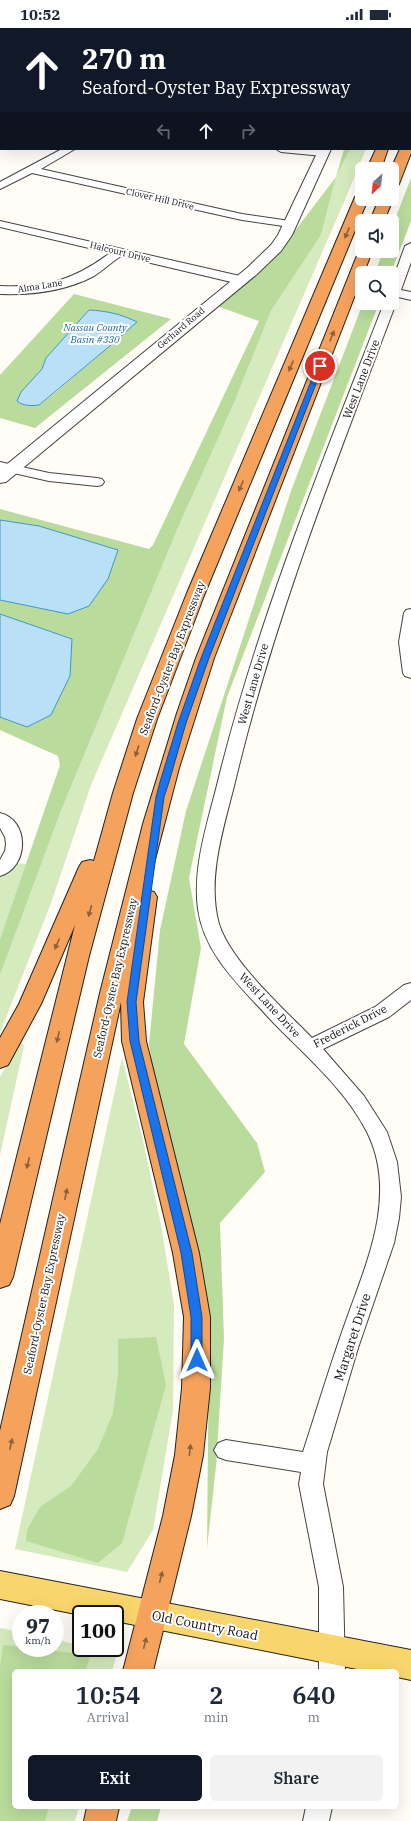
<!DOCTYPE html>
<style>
:root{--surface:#fff;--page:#f2f2f3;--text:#1f2937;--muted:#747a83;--accent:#111827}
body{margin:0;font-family:"IBM Plex Serif",serif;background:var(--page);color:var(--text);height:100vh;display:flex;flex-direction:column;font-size:15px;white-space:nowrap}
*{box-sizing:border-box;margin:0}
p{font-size:13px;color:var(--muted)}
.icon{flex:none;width:22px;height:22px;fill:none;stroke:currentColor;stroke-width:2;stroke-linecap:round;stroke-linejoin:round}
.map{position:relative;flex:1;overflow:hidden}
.details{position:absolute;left:12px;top:1641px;width:387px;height:140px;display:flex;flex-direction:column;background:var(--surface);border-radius:6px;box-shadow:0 4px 16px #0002}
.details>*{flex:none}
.top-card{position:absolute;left:0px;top:0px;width:411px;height:122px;box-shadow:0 4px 16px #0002;background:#111827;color:#fff;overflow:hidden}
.needle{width:26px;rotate:207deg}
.fabs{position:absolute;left:355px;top:134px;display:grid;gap:8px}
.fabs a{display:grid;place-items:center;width:44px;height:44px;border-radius:6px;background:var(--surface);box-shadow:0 4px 16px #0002;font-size:20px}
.speed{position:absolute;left:12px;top:1577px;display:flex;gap:8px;font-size:20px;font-weight:700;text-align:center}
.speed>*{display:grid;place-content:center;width:52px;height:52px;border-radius:50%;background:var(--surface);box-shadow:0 4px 16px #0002;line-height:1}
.speed small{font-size:10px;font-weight:400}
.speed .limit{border:2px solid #111;border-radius:6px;background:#fff;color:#111}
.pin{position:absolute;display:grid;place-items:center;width:34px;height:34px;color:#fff;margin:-17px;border:2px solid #fff;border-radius:50%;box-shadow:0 1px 4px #0007}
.me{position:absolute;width:44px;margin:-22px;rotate:0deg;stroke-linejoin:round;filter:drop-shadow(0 0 3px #0008)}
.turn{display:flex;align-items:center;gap:14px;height:84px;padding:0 16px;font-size:18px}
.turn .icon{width:52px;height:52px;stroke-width:2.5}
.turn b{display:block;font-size:28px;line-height:34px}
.lanes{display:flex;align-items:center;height:38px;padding:0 16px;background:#0003;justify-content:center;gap:20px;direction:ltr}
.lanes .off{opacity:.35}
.eta{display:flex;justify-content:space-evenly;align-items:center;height:68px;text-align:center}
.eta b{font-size:24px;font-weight:600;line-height:28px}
.action{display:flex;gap:8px;margin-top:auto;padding:8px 16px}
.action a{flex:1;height:46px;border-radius:6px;background:var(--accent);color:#fff;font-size:16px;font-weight:600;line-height:46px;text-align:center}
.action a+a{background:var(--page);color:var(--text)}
.status{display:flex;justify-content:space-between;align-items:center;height:28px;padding:0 20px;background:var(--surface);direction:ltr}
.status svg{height:11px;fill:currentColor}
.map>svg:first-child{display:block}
.green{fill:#d5ebbd}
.forest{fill:#b9dc9c;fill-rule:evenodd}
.water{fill:#b9e0f7;stroke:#3f96cf}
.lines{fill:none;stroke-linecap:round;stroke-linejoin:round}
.minor-casing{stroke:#444;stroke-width:2}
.tertiary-casing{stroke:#444;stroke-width:2}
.primary-casing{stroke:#222;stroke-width:2}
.motorway-casing{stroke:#222;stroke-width:2}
.minor{fill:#fff;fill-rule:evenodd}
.tertiary{fill:#fff;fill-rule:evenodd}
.primary{fill:#f9d66b;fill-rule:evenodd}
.motorway{fill:#f5a25d;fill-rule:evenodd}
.oneway{fill:#8e613b}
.route{fill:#1a73e8;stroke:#114b97}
.labels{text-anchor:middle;stroke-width:4;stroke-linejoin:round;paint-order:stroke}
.far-street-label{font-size:9px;fill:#111;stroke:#fff}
.far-water-label{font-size:10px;font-style:italic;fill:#1768a6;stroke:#fff}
.street-label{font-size:11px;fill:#111;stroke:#fff}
.near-street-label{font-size:13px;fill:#111;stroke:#fff}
</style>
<div class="status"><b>10:52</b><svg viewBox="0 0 49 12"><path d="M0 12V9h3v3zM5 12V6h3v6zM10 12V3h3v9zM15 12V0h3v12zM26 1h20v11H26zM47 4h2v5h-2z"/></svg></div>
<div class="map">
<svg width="411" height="1793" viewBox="0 0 411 1793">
<rect width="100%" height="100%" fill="#fffdf5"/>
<g class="green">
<path d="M350,121H366L344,174L91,757L51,875L0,1005V947L61,783L177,502L234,375L271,283L321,207L336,149Z"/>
<path d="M7,835L26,836L0,911V841Z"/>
<path d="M22,1015L24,1018L0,1127V1049L18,1016Z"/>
<path d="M122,1030L142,1108L161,1197L174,1277L173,1382L153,1502L127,1544L15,1521Z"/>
<path d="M0,1600L21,1604V1620H55V1611L81,1618V1620H92L117,1626L112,1643H14V1779H79L75,1793H0Z"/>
</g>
<g class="forest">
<path d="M344,121H350L336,149L321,207L271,283L234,375L177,502L61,783L0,947V911L60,737L58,728L0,702V689L27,699L72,611L0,586V572L5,573L118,522L39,498L0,492V481L149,521L153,517L259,293L214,277L281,221L336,149Z"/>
<path d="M411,150V193L391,245H375L383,223H392V199Z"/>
<path d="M74,266L171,291L35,400L0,390V347ZM89,282L137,294L57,363L39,377L32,378L21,364L42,341L46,330Z"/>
<path d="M363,275H379L227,669L189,850L201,920L184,1016L257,1115L265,1144L220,1195L224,1311L216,1438L207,1520L209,1307L157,1077L149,1016L160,902L186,783L291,463Z"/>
<path d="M156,1309L166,1357L122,1515L98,1535L26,1513L27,1502L40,1479L71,1458L98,1421L113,1385L118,1346V1311Z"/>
<path d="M3,1617L90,1627L86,1643H14V1779H49L45,1793H0V1638Z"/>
<path d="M132,1779H161L157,1793H127Z"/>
</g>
<g class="water">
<path d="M89,282C107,283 121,286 137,294L111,317L39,377C31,378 23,378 17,373L21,364L42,341L46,330Z"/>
<path d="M0,492L39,498L118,522L108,551L89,578L68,586L0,572Z"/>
<path d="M0,586L72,611L70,648L51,687L27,699L0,689Z"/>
</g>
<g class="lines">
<g class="minor-casing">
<g id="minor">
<path d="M102,0H113L101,1Z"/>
<path d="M138,0H152L153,1H139Z"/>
<path d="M267,0H277L266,1Z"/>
<path d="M0,44H1L0,51Z"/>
<path d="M62,121H75L41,141L242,186L290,193L296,196L290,199L242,192L32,145L0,161V154Z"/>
<path d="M276,121H314L327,123L328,125L323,128L281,124Z"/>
<path d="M0,193L240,248L246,252L240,256L121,228C112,234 103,242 94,248C66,263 31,267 0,266V258C46,260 74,252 110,225L0,199Z"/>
<path d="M411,215V234L401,262L411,264V272L398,269L395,273L396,275C337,432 275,587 236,750C225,796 206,849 219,896C231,934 284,981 312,1010L375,979L404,957L411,955V972L389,989L323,1021L364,1068L387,1104L397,1134L401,1169L399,1190L394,1215L358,1320L327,1424L323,1456L343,1559L345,1643H319V1559L299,1456L301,1444L226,1432L218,1429L214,1422L218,1415L226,1412L303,1424C316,1384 328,1344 342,1304C363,1242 400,1170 367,1104C344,1059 303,1026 269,990C240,958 204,926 198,881C192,836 210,788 220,745C261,583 324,430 384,275H392V254L405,218Z"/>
<path d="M0,434L49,445L97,450L102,451L104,454L102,457L97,458L49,453L0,442Z"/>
<path d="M411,581V650L405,648L403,645L399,614L404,585L406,582Z"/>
<path d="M0,785C30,792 29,840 0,848V832L5,823L6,816L5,809L0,800Z"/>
<path d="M306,1779H332L329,1793H303Z"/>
</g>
</g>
<g class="tertiary-casing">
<g id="tertiary">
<path d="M378,0H390L377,1Z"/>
<path d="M319,121H331L292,207L281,223L257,246L6,454L0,455V442L247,240L271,217L278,207Z"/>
</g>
</g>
<g class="primary-casing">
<path id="primary" d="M0,1543L411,1622V1652L397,1649V1643H367L115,1593V1586L81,1587L0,1571Z"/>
</g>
<g class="motorway-casing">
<g id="motorway">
<path d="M411,48V58L410,59V49Z"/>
<path d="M411,118V125L399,156L397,159L392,160L391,141L400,121H410Z"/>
<path d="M376,121H388L381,141H367Z"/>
<path d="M362,165V171H368L205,565L157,691L133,765L89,928L13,1249L9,1257L0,1260V1196L75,897L41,976L8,1037L0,1040V1010L19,976L79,839L82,834L90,832L94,833L113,765L137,691L187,565L355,169L357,166Z"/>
<path d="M392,170L393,171L384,193H370L379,171Z"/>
<path d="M360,220H362V223H372L364,245H362V249L214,630L179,740L147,862L154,864L157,869L143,974L146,1013L199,1225L210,1289V1360L203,1427L191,1488L153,1643H123L163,1488L175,1427L182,1360L184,1289L173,1225L122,1013L121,974L14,1468L10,1477L0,1481V1403L100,965L143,796L177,685L196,630Z"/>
<path d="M87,1779H119L116,1793H84Z"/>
</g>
</g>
<use href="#minor" class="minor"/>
<use href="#tertiary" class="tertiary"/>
<use href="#primary" class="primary"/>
<use href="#motorway" class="motorway"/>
</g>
<defs><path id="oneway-solid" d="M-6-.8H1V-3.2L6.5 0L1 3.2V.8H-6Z"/></defs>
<g class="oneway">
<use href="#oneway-solid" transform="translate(347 205) rotate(113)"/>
<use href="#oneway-solid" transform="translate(332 308) rotate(-68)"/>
<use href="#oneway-solid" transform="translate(291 338) rotate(113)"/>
<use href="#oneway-solid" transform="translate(241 458) rotate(113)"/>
<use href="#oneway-solid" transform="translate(137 723) rotate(108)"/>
<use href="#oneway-solid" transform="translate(90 883) rotate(105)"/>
<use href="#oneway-solid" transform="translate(57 916) rotate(114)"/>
<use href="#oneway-solid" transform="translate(58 1009) rotate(103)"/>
<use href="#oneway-solid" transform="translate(28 1135) rotate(104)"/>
<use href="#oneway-solid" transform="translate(66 1166) rotate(-78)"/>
<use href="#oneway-solid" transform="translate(11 1416) rotate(-78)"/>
<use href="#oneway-solid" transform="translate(190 1422) rotate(-83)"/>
<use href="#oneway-solid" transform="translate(161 1549) rotate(-76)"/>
<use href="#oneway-solid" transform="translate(145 1615) rotate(-76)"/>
</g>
<path class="route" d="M320,336L323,338L209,630L186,695L169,754L164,769L136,974L139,1013L192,1225L202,1289V1332L201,1335L197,1336L193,1335L191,1332V1289L181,1225L130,1013L127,974L156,769L160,754L178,695L201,630L317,338Z"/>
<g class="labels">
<g class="far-street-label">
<text transform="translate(160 171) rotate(13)" y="3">Clover Hill Drive</text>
<text transform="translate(120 224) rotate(14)" y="3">Halcourt Drive</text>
<text transform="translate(40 258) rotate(-9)" y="3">Alma Lane</text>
<text transform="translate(181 300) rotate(-40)" y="3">Gerhard Road</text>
</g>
<g class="far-water-label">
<text x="95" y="303">Nassau County<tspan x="95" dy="12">Basin #330</tspan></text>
</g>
<g class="street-label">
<text transform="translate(361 351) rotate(-69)" y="4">West Lane Drive</text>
<text transform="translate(172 630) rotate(-69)" y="4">Seaford-Oyster Bay Expressway</text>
<text transform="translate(253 656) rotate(-74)" y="4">West Lane Drive</text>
<text transform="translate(115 950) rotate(-77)" y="4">Seaford-Oyster Bay Expressway</text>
<text transform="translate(270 977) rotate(47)" y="4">West Lane Drive</text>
<text transform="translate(350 998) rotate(-27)" y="4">Frederick Drive</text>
<text transform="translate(44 1266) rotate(-78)" y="4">Seaford-Oyster Bay Expressway</text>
</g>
<g class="near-street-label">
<text transform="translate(352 1309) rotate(-72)" y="5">Margaret Drive</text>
<text transform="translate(205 1597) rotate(11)" y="5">Old Country Road</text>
</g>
</g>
</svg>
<div class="fabs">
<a><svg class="needle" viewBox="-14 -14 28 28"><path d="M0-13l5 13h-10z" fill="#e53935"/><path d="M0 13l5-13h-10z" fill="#747a83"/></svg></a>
<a><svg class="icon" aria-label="sound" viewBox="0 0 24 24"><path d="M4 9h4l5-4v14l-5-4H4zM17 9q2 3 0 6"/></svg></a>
<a><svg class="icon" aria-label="search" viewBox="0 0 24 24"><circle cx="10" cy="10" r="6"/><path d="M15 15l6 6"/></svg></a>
</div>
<div class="speed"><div>97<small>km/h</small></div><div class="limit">100</div></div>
<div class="pin" style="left:320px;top:338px;background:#d93025"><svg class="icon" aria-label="arrive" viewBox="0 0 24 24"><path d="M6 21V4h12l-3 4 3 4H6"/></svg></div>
<svg class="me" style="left:197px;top:1332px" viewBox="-20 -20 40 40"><path d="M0-17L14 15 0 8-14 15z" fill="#1a73e8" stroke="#fff" stroke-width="4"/></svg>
<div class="top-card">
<div class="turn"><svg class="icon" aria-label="ahead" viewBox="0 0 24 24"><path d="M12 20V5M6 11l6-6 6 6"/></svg><div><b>270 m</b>Seaford-Oyster Bay Expressway</div></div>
<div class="lanes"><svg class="icon off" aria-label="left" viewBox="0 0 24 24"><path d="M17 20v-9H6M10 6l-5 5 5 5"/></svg><svg class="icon" aria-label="ahead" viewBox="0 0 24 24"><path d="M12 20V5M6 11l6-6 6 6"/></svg><svg class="icon off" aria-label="right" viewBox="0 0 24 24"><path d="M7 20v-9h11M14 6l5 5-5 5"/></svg></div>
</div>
<section class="details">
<div class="eta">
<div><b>10:54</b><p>Arrival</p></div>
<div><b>2</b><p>min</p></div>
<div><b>640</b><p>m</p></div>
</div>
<div class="action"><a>Exit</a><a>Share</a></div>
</section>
</div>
